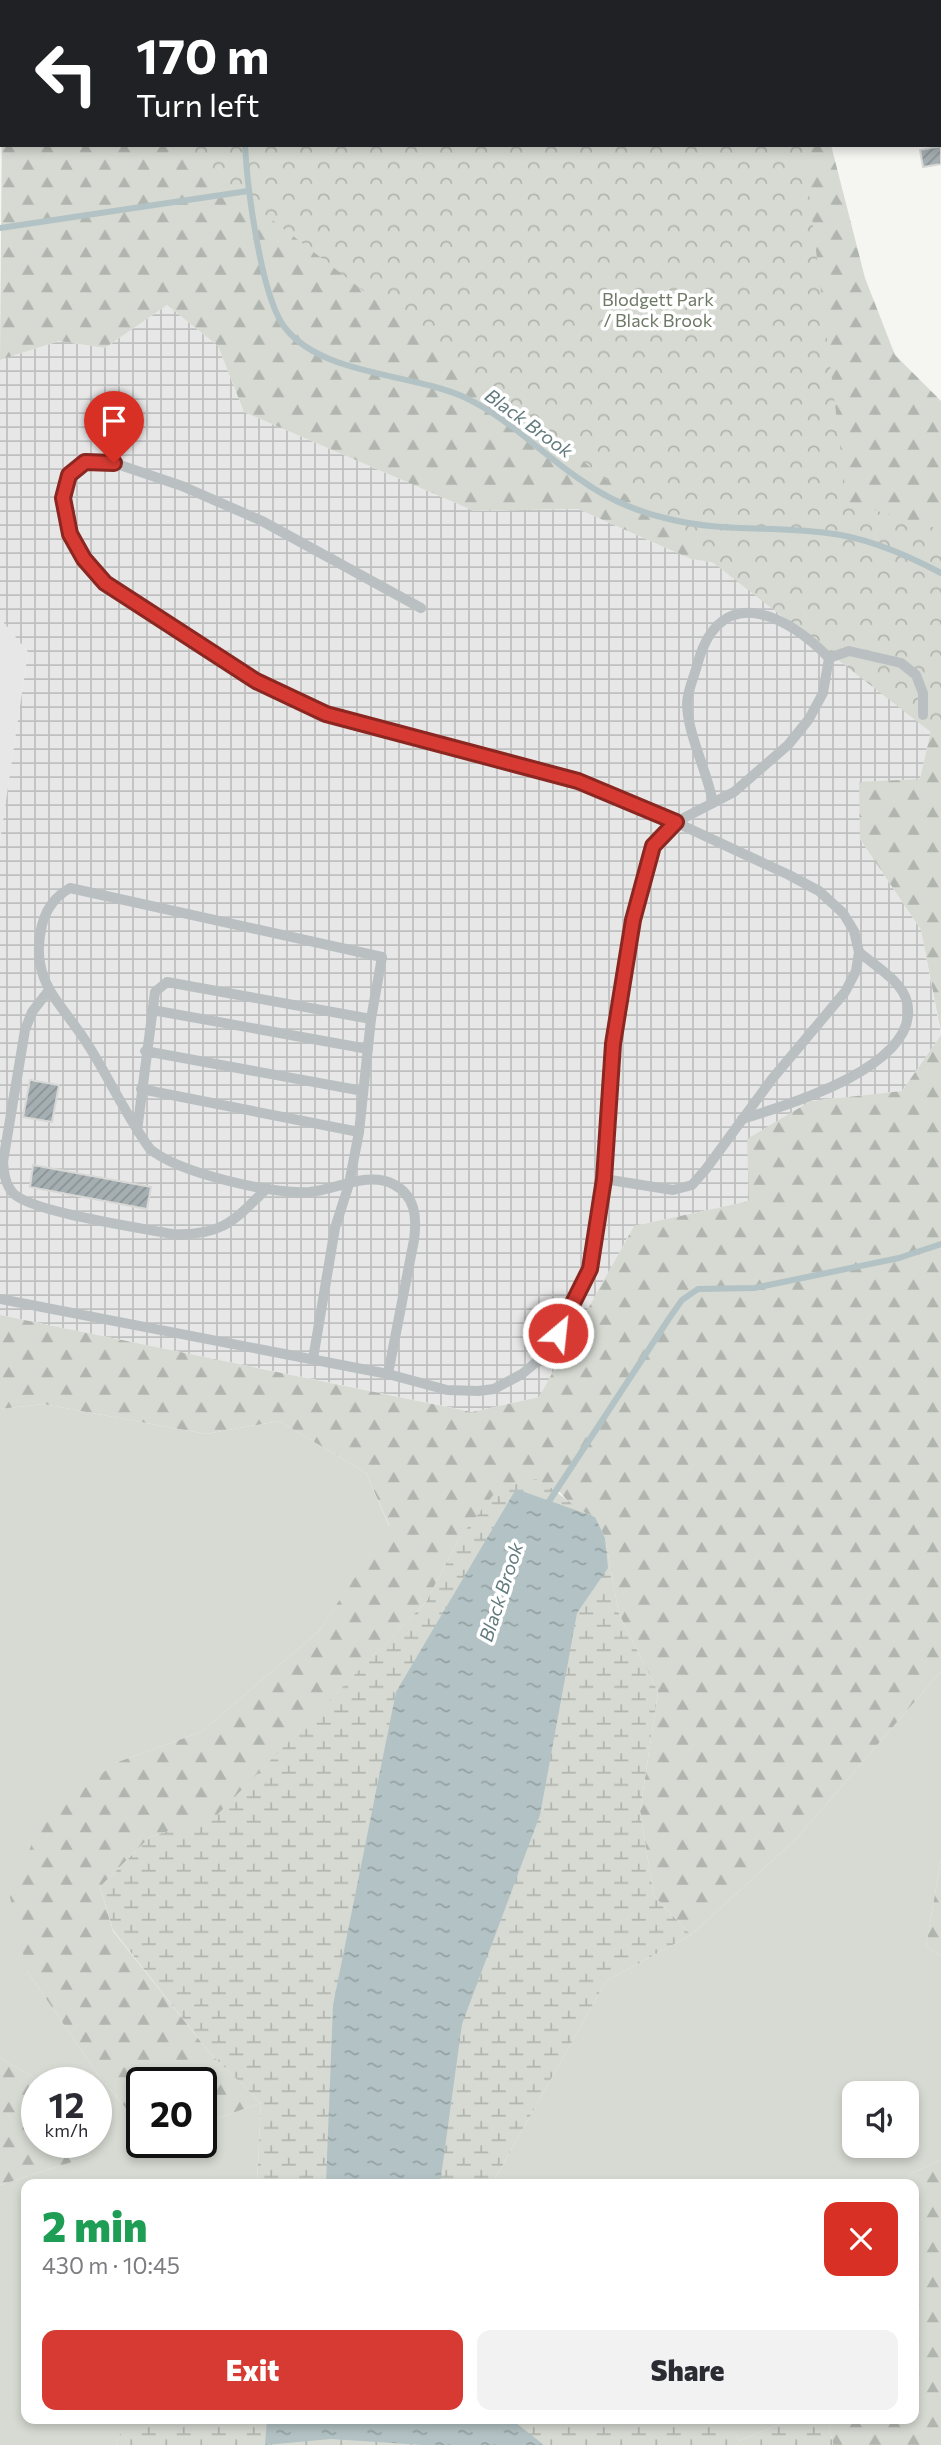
<!DOCTYPE html>
<meta charset="utf-8">
<style>
:root{--surface:#fff;--page:#f2f2f3;--text:#2b2b33;--muted:#7c7c81;--accent:#d63a32}
body{margin:0;font-family:Commissioner,sans-serif;background:var(--page);color:var(--text);height:100vh;display:flex;flex-direction:column;font-size:26px;white-space:nowrap}
*{box-sizing:border-box;margin:0}
p{font-size:23px;color:var(--muted)}
.icon{flex:none;width:38px;height:38px;fill:none;stroke:currentColor;stroke-width:2;stroke-linecap:round;stroke-linejoin:round}
.map{position:relative;flex:1;overflow:hidden}
.panel{position:absolute;left:21px;top:2179px;width:898px;height:245px;display:flex;flex-direction:column;background:var(--surface);border-radius:14px;box-shadow:0 4px 10px #0003}
.panel>*{flex:none}
.top-card{position:absolute;left:0px;top:0px;width:942px;height:147px;box-shadow:0 4px 10px #0003;background:#202124;color:#fff;overflow:hidden}
.controls{position:absolute;left:842px;top:2081px;display:grid;gap:14px}
.controls a{display:grid;place-items:center;width:77px;height:77px;border-radius:14px;background:var(--surface);box-shadow:0 4px 10px #0003;font-size:35px}
.speed{position:absolute;left:21px;top:2067px;display:flex;gap:14px;font-size:35px;font-weight:700;text-align:center}
.speed>*{display:grid;place-content:center;width:91px;height:91px;border-radius:50%;background:var(--surface);box-shadow:0 4px 10px #0003;line-height:1}
.speed small{font-size:18px;font-weight:400}
.speed .limit{border:4px solid #111;border-radius:10px;background:#fff;color:#111}
.pin{position:absolute;display:grid;place-items:center;width:60px;height:60px;color:#fff;margin:-72px -30px;border-radius:50% 50% 50% 0;rotate:-45deg;box-shadow:0 0 7px #0007}
.pin .icon{rotate:45deg}
.me{position:absolute;width:77px;margin:-38px;rotate:28deg;stroke-linejoin:round;filter:drop-shadow(0 0 5px #0008)}
.turn{display:flex;align-items:center;gap:24px;height:147px;padding:0 21px;font-size:32px}
.turn .icon{width:91px;height:91px;stroke-width:2.5}
.turn b{display:block;font-size:49px;line-height:60px}
.round{display:grid;place-items:center;flex:none;width:74px;height:74px;border-radius:14px;background:var(--page)}
.summary{display:flex;align-items:center;justify-content:space-between;height:119px;padding:0 21px}
h1{font-size:42px;font-weight:800;line-height:52px;color:#1e9e55}
.cta{display:flex;gap:14px;margin-top:auto;padding:14px 21px}
.cta a{flex:1;height:80px;border-radius:14px;background:var(--accent);color:#fff;font-size:28px;font-weight:800;line-height:80px;text-align:center}
.cta a+a{background:var(--page);color:var(--text)}
.map>svg:first-child{display:block}
.built{fill:#e6e7e6}
.industrial{fill:url(#industrial-grid)}
.grass{fill:#d6dad2;fill-rule:evenodd}
.forest{fill:url(#forest-firs)}
.wetland{fill:url(#wetland-marsh)}
.park{fill:url(#park-crowns)}
.water{fill:url(#water-ripples)}
.lines{fill:none;stroke-linecap:round;stroke-linejoin:round}
.stream{stroke:#b3c2c4;stroke-width:6}
.building{fill:url(#building-hatch);stroke:#d7d7d5;stroke-width:2}
.lane{stroke:#bac0c2;stroke-width:10}
.route-casing{stroke:#8b2620;stroke-width:18}
.route{stroke:#d63a32;stroke-width:12}
.labels{text-anchor:middle;stroke-width:7;stroke-linejoin:round;paint-order:stroke}
.park-label{font-size:18px;fill:#6d7965;stroke:#fff}
.water-label{font-size:19px;font-style:italic;fill:#637b7e;stroke:#fff}
</style>
<div class="map">
<svg width="941" height="2445" viewBox="0 0 941 2445">
<defs>
<pattern id="industrial-grid" width="8" height="8" patternUnits="userSpaceOnUse" patternTransform="scale(1.75)"><rect width="8" height="8" fill="#e6e7e6"/><path d="M0 4h8M4 0v8" fill="none" stroke="#bec0bf"/></pattern>
<pattern id="forest-firs" width="22" height="20" patternUnits="userSpaceOnUse" patternTransform="scale(1.75)"><rect width="22" height="20" fill="#d6dad2"/><path d="M5 1l3.5 6h-7zM16 11l3.5 6h-7z" fill="#b1b5af"/></pattern>
<pattern id="wetland-marsh" width="20" height="14" patternUnits="userSpaceOnUse" patternTransform="scale(1.75)"><rect width="20" height="14" fill="#d6dad2"/><path d="M1 5h8M5 5V1M11 12h8M15 12V8" fill="none" stroke="#b1b5af"/></pattern>
<pattern id="park-crowns" width="20" height="18" patternUnits="userSpaceOnUse" patternTransform="scale(1.75)"><rect width="20" height="18" fill="#d6dad2"/><path d="M2 6a3 3 0 1 1 6 0M12 15a3 3 0 1 1 6 0" fill="none" stroke="#b1b5af"/></pattern>
<pattern id="water-ripples" width="26" height="14" patternUnits="userSpaceOnUse" patternTransform="scale(1.75)"><rect width="26" height="14" fill="#b3c2c4"/><path d="M2 4q2-2 4 0t4 0M15 11q2-2 4 0t4 0" fill="none" stroke="#95a2a4"/></pattern>
<pattern id="building-hatch" width="6" height="6" patternUnits="userSpaceOnUse" patternTransform="scale(1.75)"><rect width="6" height="6" fill="#a5aeb1"/><path d="M-1 1l2-2M0 6l6-6M5 7l2-2" fill="none" stroke="#8a9295"/></pattern>
</defs>
<rect width="100%" height="100%" fill="#f5f5f2"/>
<path class="built" d="M0,618L28,652L0,841Z"/>
<path class="industrial" d="M167,305L218,346L244,412L474,511L578,509L691,559L849,583L935,712L920,779L860,839L921,930L941,1035L902,1091L811,1101L749,1201L634,1226L539,1397L473,1412L0,1315V841L28,652L0,618V360L59,341L105,348Z"/>
<g class="grass">
<path d="M43,1404L206,1434L279,1421L366,1473L389,1526L319,1631L201,1732L115,1763L27,1971L97,2073L142,2128V2142H201V2124L261,2103L257,2184H26V2418L126,2419L116,2445H0V2185L91,2156L85,2142H96V2082H42L0,2058V1409Z"/>
<path d="M941,1671V1859L926,1946L941,1956V2160L910,2174L907,2184H492L606,1981L691,1935L798,1837ZM854,2093H906V2146H854Z"/>
<path d="M728,2419H792L739,2441Z"/>
</g>
<g class="forest">
<path d="M2,124V145H831L865,278L895,355L941,401V1033L921,930L860,839L859,782L920,779L935,712L849,583L691,559L578,509L474,511L244,412L218,346L167,305L105,348L59,341L0,360Z"/>
<path d="M941,1035V1671L798,1837L691,1935L654,1896L640,1811L658,1692L619,1614L605,1538L595,1517L574,1508L558,1490L460,1537L426,1602L217,1816L150,1837L100,1887L113,1931L209,2052L261,2103L201,2124V2082H142V2128L97,2073L27,1971L10,1897L40,1824L115,1763L201,1732L319,1631L389,1525L366,1473L279,1421L206,1434L43,1404L0,1409V1315L472,1412L539,1397L634,1226L749,1201L747,1139L811,1101L902,1091Z"/>
<path d="M941,1859V1956L926,1946Z"/>
<path d="M0,2058L42,2082H37V2142H85L91,2156L0,2185Z"/>
<path d="M941,2160V2445H833L828,2419L914,2418V2184H907L910,2174Z"/>
</g>
<g class="wetland">
<path d="M536,1479C560,1491 570,1507 595,1517L605,1538L619,1614L658,1692L640,1811L654,1896L691,1935L606,1981L492,2184H257L261,2103L209,2052L113,1930L100,1887L150,1837L217,1815L426,1602L460,1537L498,1489Z"/>
<path d="M126,2418H728L739,2441L792,2419L828,2418L833,2445H116Z"/>
</g>
<g class="park">
<path d="M0,0H321V2H2V11Z"/>
<path d="M425,0H785L786,2H416Z"/>
<path d="M176,145H803L847,502L941,530V740Z"/>
</g>
<g class="water">
<path d="M516,1489L595,1517L605,1538L608,1568L577,1613L540,1815L462,2024L440,2184H326L333,2005L396,1692Z"/>
<path d="M267,2419H511L544,2445H423L331,2439L265,2445Z"/>
</g>
<g class="lines">
<g class="stream">
<path d="M252,0V2"/>
<path d="M245,145C247,185 261,300 286,329C324,376 413,373 466,398C508,418 540,452 578,478C604,497 637,512 669,519C720,532 775,526 827,533C865,537 907,555 941,573"/>
<path d="M0,228L248,191"/>
<path d="M544,1509L670,1317L682,1300L698,1289L754,1288L899,1258L941,1244"/>
</g>
</g>
<g class="building">
<path d="M941,146V164L923,167L920,150Z"/>
<path d="M30,1080L59,1085L52,1122L23,1117Z"/>
<path d="M33,1165L151,1187L147,1209L30,1187Z"/>
</g>
<g class="lines">
<g class="lane">
<path d="M421,608L262,521L182,486L114,463L85,462L69,475L63,498L70,534L84,559L105,583L256,681L326,714L528,766L634,803L789,875L819,891L843,913L854,931L859,952L856,971L845,992L772,1079L706,1169L692,1185L673,1190L604,1179"/>
<path d="M713,803C707,770 688,736 687,704C687,691 695,675 698,662C721,581 788,615 829,658"/>
<path d="M49,990L32,1012L25,1030L3,1162C4,1173 5,1184 13,1193C30,1212 142,1228 172,1234C222,1236 234,1221 267,1188"/>
<path d="M152,1010L368,1049"/>
<path d="M145,1051L363,1091"/>
<path d="M141,1089L359,1132"/>
<path d="M742,1119C785,1106 922,1066 907,1002C902,981 874,965 859,952"/>
<path d="M137,1131L155,992L167,982L371,1019"/>
<path d="M0,1299L388,1374L447,1390L478,1391L494,1389L522,1374L546,1354L571,1311L589,1269L604,1179L613,1044L625,964L633,920L653,846L676,822L734,792L788,745L809,719L823,693L829,658L849,651L901,663L916,675L923,693V715"/>
<path d="M313,1359L335,1228L349,1184L359,1132L371,1019L382,957L70,888C56,896 46,909 42,925C28,983 63,1003 90,1048C111,1082 127,1117 150,1149C179,1173 270,1194 309,1192C335,1190 368,1171 393,1184C416,1196 417,1218 414,1240L388,1374"/>
</g>
</g>
<g class="lines">
<g class="route-casing">
<path id="route" d="M114,463L85,462L69,475L63,498L70,534L84,559L105,583L256,681L326,714L578,781L676,822L653,846L633,920L613,1044L604,1179L590,1269L558,1333"/>
</g>
<use href="#route" class="route"/>
</g>
<g class="labels">
<g class="park-label">
<text x="658" y="306">Blodgett Park<tspan x="658" dy="21">/ Black Brook</tspan></text>
</g>
<g class="water-label">
<text transform="translate(529 423) rotate(36)" y="7">Black Brook</text>
<text transform="translate(501 1592) rotate(-72)" y="7">Black Brook</text>
</g>
</g>
</svg>
<div class="controls">
<a><svg class="icon" aria-label="sound" viewBox="0 0 24 24"><path d="M4 9h4l5-4v14l-5-4H4zM17 9q2 3 0 6"/></svg></a>
</div>
<div class="speed"><div>12<small>km/h</small></div><div class="limit">20</div></div>
<div class="pin" style="left:114px;top:463px;background:#d93025"><svg class="icon" aria-label="arrive" viewBox="0 0 24 24"><path d="M6 21V4h12l-3 4 3 4H6"/></svg></div>
<svg class="me" style="left:558px;top:1333px" viewBox="-20 -20 40 40"><circle r="17" fill="#d63a32" stroke="#fff" stroke-width="3"/><path d="M0-11L8 9 0 5-8 9z" fill="#fff"/></svg>
<div class="top-card">
<div class="turn"><svg class="icon" aria-label="left" viewBox="0 0 24 24"><path d="M17 20v-9H6M10 6l-5 5 5 5"/></svg><div><b>170 m</b>Turn left</div></div>
</div>
<section class="panel">
<div class="summary"><div><h1>2 min</h1><p>430 m · 10:45</p></div><a class="round" style="background:#d93025;color:#fff"><svg class="icon" aria-label="close" viewBox="0 0 24 24"><path d="M6 6l12 12M18 6L6 18"/></svg></a></div>
<div class="cta"><a>Exit</a><a>Share</a></div>
</section>
</div>
